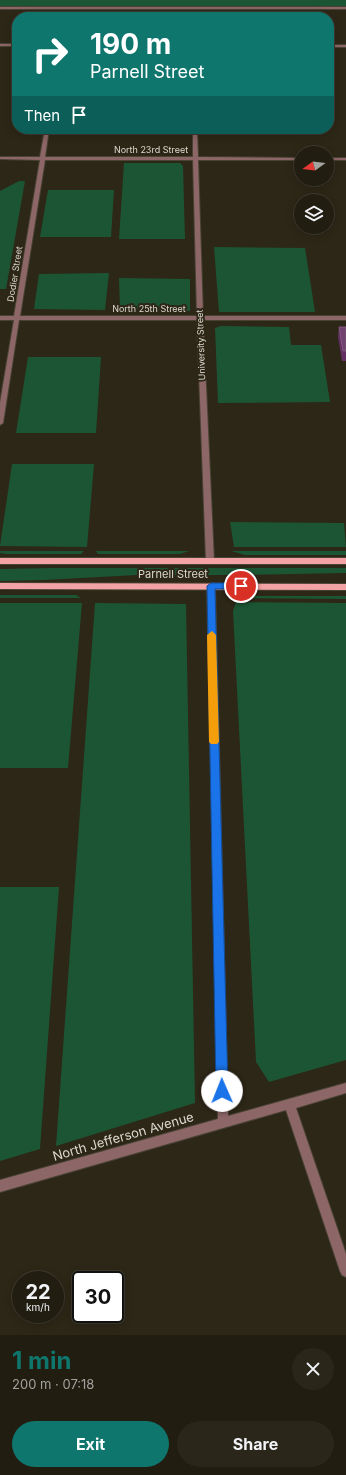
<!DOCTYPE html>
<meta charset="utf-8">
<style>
:root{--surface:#221d11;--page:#2a261a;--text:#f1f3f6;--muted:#a2a29f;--line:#3f3b31;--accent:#0f766e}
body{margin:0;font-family:Inter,sans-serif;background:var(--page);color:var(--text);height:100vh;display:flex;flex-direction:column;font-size:15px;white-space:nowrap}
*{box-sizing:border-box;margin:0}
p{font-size:13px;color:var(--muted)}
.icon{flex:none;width:22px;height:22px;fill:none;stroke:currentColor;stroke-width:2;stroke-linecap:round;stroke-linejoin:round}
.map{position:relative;height:1335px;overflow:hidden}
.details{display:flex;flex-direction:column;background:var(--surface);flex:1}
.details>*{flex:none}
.top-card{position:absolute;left:12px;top:12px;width:322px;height:122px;border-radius:16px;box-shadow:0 2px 10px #0003,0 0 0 1px var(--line);background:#0f766e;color:#fff;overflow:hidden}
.needle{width:26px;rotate:255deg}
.buttons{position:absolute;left:294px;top:146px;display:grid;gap:8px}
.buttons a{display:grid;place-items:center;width:40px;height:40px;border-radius:50%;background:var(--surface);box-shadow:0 2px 10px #0003,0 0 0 1px var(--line);font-size:20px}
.speed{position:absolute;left:12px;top:1271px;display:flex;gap:8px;font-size:20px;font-weight:700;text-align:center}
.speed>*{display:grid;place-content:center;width:52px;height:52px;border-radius:50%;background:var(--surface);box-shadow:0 2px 10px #0003,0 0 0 1px var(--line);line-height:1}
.speed small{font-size:10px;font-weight:400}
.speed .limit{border:2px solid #111;border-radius:6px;background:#fff;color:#111}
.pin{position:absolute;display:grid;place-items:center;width:34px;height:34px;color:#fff;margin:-17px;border:2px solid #fff;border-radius:50%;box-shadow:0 1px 4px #0007}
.me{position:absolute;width:44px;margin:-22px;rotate:359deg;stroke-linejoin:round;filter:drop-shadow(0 0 3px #0008)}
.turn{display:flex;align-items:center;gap:14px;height:84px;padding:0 12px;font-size:18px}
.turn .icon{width:52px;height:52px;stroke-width:2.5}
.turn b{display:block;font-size:28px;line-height:34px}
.then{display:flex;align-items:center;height:38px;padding:0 12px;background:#0003;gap:8px;font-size:15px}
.round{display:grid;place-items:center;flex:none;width:42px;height:42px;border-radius:21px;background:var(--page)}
.summary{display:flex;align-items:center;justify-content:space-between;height:68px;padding:0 12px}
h1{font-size:24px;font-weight:700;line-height:30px;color:var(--accent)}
.primary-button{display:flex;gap:8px;margin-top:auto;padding:8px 12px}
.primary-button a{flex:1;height:46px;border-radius:24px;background:var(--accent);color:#fff;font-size:16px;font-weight:700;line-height:46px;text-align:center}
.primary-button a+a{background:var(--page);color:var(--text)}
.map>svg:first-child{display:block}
.green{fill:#1c5533}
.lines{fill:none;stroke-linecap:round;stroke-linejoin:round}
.street-casing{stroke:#494334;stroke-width:2}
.primary-casing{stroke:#494334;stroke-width:2}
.street{fill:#8d6667;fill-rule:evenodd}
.primary{fill:#f3a3a5;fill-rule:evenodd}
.wall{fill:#643063}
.building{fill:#71426f;stroke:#81597e}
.route{fill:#1a73e8;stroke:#114b97}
.slow{fill:#f59e0b}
.labels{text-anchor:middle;stroke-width:4;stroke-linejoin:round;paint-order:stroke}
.far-street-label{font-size:9px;fill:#dbd8ce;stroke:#2d2717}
.street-label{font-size:11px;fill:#dbd8ce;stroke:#2d2717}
.near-street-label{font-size:13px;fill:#dbd8ce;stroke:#2d2717}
</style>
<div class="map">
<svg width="346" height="1335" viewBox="0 0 346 1335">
<rect width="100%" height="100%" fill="#2d2717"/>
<g class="green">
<rect x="0" y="0" width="346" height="6"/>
<path d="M124,163H180L183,166L185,239H119Z"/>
<path d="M19,181H25L6,289H0V191Z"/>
<path d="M48,190H114L111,237H40Z"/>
<path d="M214,247L305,248L315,312H219Z"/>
<path d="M109,273L105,310L34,309L39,274Z"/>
<path d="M119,278L190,279V311L120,309Z"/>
<path d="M221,326L289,327L291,345H321L330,402L218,403L215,328Z"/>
<path d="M28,357H101L96,433H16Z"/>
<path d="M12,464H94L87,547L0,546Z"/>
<path d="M230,522L344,523L346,547H234Z"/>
<path d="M0,551H84L81,554H6L0,553Z"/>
<path d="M96,551H189L180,554H98Z"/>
<path d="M231,551H346V555H245Z"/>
<path d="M50,568H346V573L234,575H137L44,580L0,581V569Z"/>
<path d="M5,595H76L81,598H0V595Z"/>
<path d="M239,596H346V599L235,598Z"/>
<path d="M236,602L346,603V1060L269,1082L256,1062L233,611Z"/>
<path d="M0,603H82L68,768H0Z"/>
<path d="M95,603L186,604L195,1103L56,1146Z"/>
<path d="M0,887H59L40,1149L0,1161Z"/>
</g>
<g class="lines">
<g class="street-casing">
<g id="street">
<rect x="0" y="7" width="346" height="2"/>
<rect x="0" y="44" width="17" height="2"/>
<rect x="329" y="45" width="17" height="2"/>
<path d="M45,129H49L45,157H193V129H197L198,157L301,158V160H198L203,316H346V320H203L214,561L213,563H210L206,561L197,320H19L3,423L0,425V403L14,320H0V316H14L40,160L0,159V157H40ZM45,160H193L197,316H20Z"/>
<rect x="327" y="158" width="19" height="2"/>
<path d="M211,583L215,586L228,1116L346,1083V1093L296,1108L346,1254V1277L342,1275L340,1271L286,1110L0,1192V1180L218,1119L207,586Z"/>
</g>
</g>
<g class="primary-casing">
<g id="primary">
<rect x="0" y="558" width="346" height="6"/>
<path d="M0,583L346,584V590L0,589Z"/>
</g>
</g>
<use href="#street" class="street"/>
<use href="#primary" class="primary"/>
</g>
<path class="wall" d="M339,327H346V361H342L338,337Z"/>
<path class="building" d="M339,327H346V351H343Z"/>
<path class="route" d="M211,583H241L245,586L241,589H215L228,1091L226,1095L222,1097L218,1095L216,1091L207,586Z"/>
<path class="slow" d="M212,631L216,635L219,742L217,744H211L209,742L207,635Z"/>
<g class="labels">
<g class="far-street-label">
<text x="151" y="153">North 23rd Street</text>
<text transform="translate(15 274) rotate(-81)" y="3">Dodier Street</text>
<text x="149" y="312">North 25th Street</text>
<text transform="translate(201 345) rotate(-92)" y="3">University Street</text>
</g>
<g class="street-label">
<text x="173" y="578">Parnell Street</text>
</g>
<g class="near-street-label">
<text transform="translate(123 1136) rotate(-16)" y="5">North Jefferson Avenue</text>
</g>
</g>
</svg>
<div class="buttons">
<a><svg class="needle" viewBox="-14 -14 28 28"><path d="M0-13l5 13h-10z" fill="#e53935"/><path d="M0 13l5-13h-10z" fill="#a2a29f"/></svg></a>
<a><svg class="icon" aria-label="layers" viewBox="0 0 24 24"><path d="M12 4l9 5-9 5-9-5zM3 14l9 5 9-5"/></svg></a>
</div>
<div class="speed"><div>22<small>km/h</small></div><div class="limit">30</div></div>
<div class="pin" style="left:241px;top:586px;background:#d93025"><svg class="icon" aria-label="arrive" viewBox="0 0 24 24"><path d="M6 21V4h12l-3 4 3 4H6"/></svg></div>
<svg class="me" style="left:222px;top:1091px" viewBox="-20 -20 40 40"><circle r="19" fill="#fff"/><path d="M0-13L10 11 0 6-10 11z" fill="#1a73e8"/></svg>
<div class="top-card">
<div class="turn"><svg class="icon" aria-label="right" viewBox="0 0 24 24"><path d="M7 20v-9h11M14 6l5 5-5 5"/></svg><div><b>190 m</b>Parnell Street</div></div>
<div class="then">Then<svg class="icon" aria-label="arrive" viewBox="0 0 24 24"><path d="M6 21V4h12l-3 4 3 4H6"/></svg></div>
</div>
</div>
<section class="details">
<div class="summary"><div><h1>1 min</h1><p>200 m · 07:18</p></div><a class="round"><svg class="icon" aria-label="close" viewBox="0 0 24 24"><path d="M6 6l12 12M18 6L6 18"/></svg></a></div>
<div class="primary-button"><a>Exit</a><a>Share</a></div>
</section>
